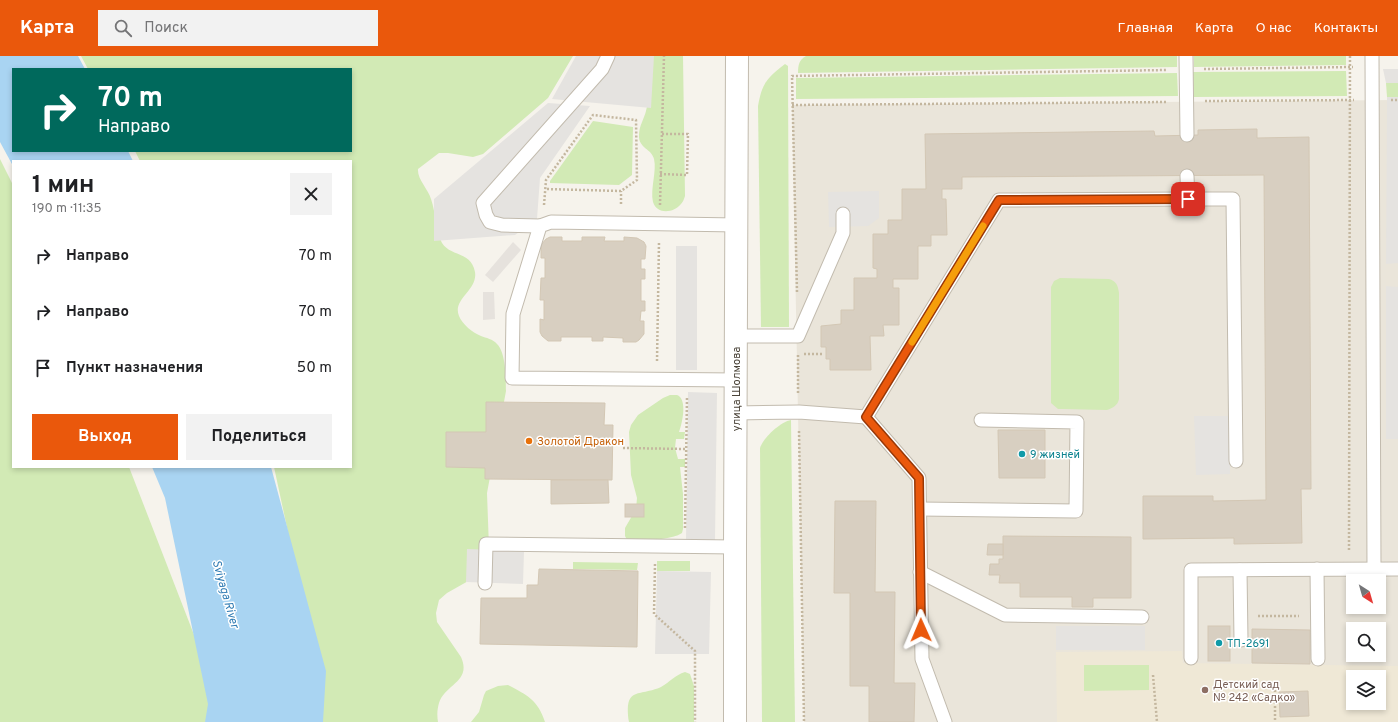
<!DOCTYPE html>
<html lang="ru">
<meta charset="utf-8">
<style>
:root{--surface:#fff;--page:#f2f2f2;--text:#202124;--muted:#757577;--accent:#ea580c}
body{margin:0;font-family:Overpass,sans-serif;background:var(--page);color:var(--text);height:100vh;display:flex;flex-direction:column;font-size:15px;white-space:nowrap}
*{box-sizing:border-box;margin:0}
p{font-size:13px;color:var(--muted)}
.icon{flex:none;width:22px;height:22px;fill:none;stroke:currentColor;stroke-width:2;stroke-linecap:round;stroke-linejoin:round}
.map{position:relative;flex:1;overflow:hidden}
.drawer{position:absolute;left:12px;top:104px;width:340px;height:308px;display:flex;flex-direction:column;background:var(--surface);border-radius:0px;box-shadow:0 2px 6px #0003}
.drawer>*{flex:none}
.banner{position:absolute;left:12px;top:12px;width:340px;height:84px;border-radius:0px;box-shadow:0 2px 6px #0003;background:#00695c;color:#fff;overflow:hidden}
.needle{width:26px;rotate:143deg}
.fabs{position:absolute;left:1346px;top:518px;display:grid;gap:8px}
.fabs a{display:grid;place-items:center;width:40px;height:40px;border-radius:0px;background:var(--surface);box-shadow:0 2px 6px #0003;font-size:20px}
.pin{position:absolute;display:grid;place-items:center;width:34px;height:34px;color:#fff;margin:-17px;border-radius:8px;box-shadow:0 2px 6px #0006}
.me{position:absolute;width:44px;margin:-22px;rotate:359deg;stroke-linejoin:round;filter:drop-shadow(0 0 3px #0008)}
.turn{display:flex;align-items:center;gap:14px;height:84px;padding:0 20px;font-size:18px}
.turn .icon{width:52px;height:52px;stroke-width:2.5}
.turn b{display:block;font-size:28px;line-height:34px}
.round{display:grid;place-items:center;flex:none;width:42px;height:42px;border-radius:0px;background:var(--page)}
.summary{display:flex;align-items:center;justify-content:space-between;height:68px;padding:0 20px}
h1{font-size:24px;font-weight:700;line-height:30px}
.cta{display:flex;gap:8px;margin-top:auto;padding:8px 20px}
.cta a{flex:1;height:46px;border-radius:0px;background:var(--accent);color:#fff;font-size:16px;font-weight:700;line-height:46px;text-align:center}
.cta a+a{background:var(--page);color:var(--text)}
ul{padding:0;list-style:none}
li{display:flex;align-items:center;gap:12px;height:56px;padding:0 20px}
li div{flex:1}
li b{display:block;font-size:15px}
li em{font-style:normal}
header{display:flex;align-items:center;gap:24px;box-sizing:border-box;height:56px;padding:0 20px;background:var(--accent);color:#fff}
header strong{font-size:19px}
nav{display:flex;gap:22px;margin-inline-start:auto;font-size:14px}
.search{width:280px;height:36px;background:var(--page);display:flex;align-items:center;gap:10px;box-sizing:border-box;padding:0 14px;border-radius:0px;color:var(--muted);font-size:15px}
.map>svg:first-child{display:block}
.residential{fill:#eae5da;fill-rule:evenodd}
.industrial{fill:#e6e2dd}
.education{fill:#efe8d6;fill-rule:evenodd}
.green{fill:#d2eab5}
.parking{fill:#e5e3e0}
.water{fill:#a9d4f2}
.building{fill:#d8cfc1;stroke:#d3c7b4}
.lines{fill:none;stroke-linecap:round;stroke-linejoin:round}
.service-casing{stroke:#c2bbae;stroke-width:15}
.tertiary-casing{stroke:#c2bbae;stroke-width:24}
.path{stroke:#c4b79f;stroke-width:2.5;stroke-dasharray:2 2;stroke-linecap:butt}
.service{stroke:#fff;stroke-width:13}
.tertiary{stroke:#fff;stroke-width:22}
.route-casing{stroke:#983908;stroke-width:10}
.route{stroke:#ea580c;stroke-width:7}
.slow{stroke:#f59e0b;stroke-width:7}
.food-dot{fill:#e8710a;stroke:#fff;stroke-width:1.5}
.culture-dot{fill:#0f9aa8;stroke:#fff;stroke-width:1.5}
.education-dot{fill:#8d6e63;stroke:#fff;stroke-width:1.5}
.labels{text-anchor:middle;stroke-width:3;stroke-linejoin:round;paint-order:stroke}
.street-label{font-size:11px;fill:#4b4439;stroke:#fff}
.food-label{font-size:11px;fill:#c56008;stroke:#fff;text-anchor:start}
.culture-label{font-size:11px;fill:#0d838f;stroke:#fff;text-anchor:start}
.education-label{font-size:11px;fill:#785e54;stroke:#fff;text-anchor:start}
.water-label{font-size:12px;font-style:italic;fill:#2e7ab2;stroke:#fff}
</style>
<header>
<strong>Карта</strong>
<div class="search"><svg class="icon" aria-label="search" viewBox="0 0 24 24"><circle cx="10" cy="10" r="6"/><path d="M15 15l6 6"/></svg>Поиск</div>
<nav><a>Главная</a><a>Карта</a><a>О нас</a><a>Контакты</a></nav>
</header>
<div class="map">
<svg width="1398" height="666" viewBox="0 0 1398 666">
<rect width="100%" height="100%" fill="#f6f3ec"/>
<path class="residential" d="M1398,44V666H804L792,49ZM1353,525H1379V551H1353ZM1353,573H1379V599H1353ZM1353,621H1379V647H1353Z"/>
<g class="industrial">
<path d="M513,186L521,194L493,226L485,219Z"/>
<path d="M483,236H494L495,263L483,264Z"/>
</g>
<path class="education" d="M1182,595L1183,607L1398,610V666H1057L1056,596ZM1353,621H1379V647H1353Z"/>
<g class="green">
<path d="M81,0H573L548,42L483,98L473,101L448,97H439L418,113C417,123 428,133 431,143C436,157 435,174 442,187C451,201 471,195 475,216C478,234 452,243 459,260C462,268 473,277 481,280C486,282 493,283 497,288C506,297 506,322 506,335L487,437L489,492L470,524L447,537L439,544L436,557L437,566L461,601C472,626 445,628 439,647C437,654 437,660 438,666H318V616L274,411H351V105H140L135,95H351V13H88Z"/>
<path d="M650,0H683L685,140C684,143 683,146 681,148C674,157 657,159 653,146C650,133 657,115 654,103C652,93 638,92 639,79C639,70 644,63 646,55C651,37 650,19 650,0Z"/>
<path d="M806,0H1177V11L798,17C798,9 799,4 806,0Z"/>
<path d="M1194,0H1346V9L1194,11Z"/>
<path d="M785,8L788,10L789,271H761L758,50C762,27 767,22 785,8Z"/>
<path d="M1346,15L1347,40L1194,41L1193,16Z"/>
<path d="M1177,17L1178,40L796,43V22Z"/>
<path d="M1386,27H1398V41H1387Z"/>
<path d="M593,65L633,71L632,119L619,129L550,127V125Z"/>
<path d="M0,103L13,129V411H129L222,651L217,666H0Z"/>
<path d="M1060,222L1109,223C1116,225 1118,229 1119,237V343C1118,349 1113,352 1107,354L1062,353H1058L1051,347V231L1054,225Z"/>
<path d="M670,339C671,339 676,339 677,339C688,343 682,368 679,376H685L684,383H676L675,392L678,403H685V411H680L683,438V473L682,477C670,485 641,484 627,484L625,480V472L636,453L637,442L631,419L629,376L631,369L638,359L663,342Z"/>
<path d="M791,364L795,666H762L760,392C763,382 780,366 791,364Z"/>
<rect x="657" y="505" width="33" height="10"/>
<path d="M573,506L638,507L637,514L573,513Z"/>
<path d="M1084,609H1149V634L1084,635Z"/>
<path d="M685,616L690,618L694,630V666H629C624,630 638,641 661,631C670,626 675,619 685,616Z"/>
<path d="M508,629C527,639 538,644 545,666H471L479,656L484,639L486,635L498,630Z"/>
</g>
<g class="parking">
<path d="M576,0H654L651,52L552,43Z"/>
<path d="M1383,13H1398V27H1386Z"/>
<path d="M1387,41H1398V207L1386,208Z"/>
<path d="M548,47L590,50L540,122L537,163L515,179L434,185V143Z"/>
<path d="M879,135V162L868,170L829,171L828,136Z"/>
<rect x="676" y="190" width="21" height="124"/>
<path d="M1386,230L1398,231V383H1386Z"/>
<path d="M688,336L717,337L715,484H686Z"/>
<path d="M1194,360H1230V418L1196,419Z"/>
<path d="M467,493L524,495L523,528L466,526Z"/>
<path d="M657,515L711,516L709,598H655Z"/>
<rect x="1056" y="570" width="89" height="24"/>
</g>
<g class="water">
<path d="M0,0H78L85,13H13V95H128L133,105H13V110L0,86Z"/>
<path d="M152,411H271L326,615L323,666H205L208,648L165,442Z"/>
</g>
<g class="building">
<path d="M1257,73V82L1309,81L1311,433H1301L1302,487L1234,488V482L1143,483V440H1213V445L1266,444L1264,119L962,121V133H942V143H946L947,179H931V190H918V223H893V232H899V269H883L884,280H870L871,314H830V303H826V291H821V270L841,268V254H854V222H877V213L873,212V178H888V164H902V133H926L925,78L1154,75L1155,80L1198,79V74Z"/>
<path d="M550,181H562V185H582V181H605L604,185H624V181L637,182L644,186L646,190L645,203H641V213H645V223H641V245H645V255H641L640,265H644V278L639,284L636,286H623V282L603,281V285H592V281H561V285H548L542,280L540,276V263L544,264V244H540L541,222H545V202H541V189L546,183Z"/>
<path d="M486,346L605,347L604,369H613L612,424L485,423V412L446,411V376H486Z"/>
<path d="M998,374H1045V422H999Z"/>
<path d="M551,424H608L609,447L551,448Z"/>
<path d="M835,445H876L875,536H895L894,627H915L914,666H869V630H850V537H834Z"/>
<rect x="625" y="448" width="19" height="13"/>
<path d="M1003,480L1131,481V542H1093V551H1072V541H1020V527H999L1000,519H989L990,508H999V503H1003Z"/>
<path d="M988,488H1003V499H987Z"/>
<path d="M539,513L638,515L637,591L480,588L481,542H527V529H538Z"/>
<rect x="1208" y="570" width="22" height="35"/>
<path d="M1252,573L1310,574V608L1252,607Z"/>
<path d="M1308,635L1309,660L1280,661L1279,636Z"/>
</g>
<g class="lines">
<g class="service-casing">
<g id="service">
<path d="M1186,0L1187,79"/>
<path d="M1372,0L1374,513"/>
<path d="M1187,120L1188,143H1233L1236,405"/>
<path d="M540,170L502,169L490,166L486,159L483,147L602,13L608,0"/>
<path d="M736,280H798L843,177V158"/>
<path d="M736,324L512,322L513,258L540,170L551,166L737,169"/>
<path d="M736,357L799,356L866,361L999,144L1188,143"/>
<path d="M866,361L919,422L922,603L945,666"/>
<path d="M920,453L1076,455L1077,366L981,364"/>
<path d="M1317,513L1318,603"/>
<path d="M1240,514L1241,584"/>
<path d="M920,516L1005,559L1142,561"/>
<path d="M485,527L486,488L735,491"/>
<path d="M1191,602V514L1398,513"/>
</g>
</g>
<g class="tertiary-casing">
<path id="tertiary" d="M735,666V491L737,0"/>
</g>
<g class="path">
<path d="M1204,13L1353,11"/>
<path d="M1391,44H1398"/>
<path d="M1205,45L1354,44"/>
<path d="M792,49L1168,46"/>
<path d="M660,118L687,119L688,78H662"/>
<path d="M621,148V135"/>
<path d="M544,149L546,124L593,59L636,64L637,124L621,135L545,133"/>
<path d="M660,149L664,0"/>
<path d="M797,236L792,20L1167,14"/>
<path d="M804,298H824"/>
<path d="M798,299V338"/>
<path d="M657,305L659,186"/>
<path d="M799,375L804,666"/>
<path d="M623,392L686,393"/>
<path d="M685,472L687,341"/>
<path d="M1349,494L1350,0"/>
<path d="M655,508L654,558L695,595V666"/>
<path d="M1258,560H1299"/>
<path d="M1153,619L1157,666"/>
<path d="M1275,634V666"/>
</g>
<use href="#service" class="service"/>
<use href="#tertiary" class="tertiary"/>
</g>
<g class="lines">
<g class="route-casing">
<path id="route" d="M921,574L919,422L866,361L999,144L1188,143"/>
</g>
<use href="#route" class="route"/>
<path class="slow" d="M912,286L983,170"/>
</g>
<circle class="food-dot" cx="529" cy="385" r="4"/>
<g class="culture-dot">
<circle cx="1022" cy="398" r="4"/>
<circle cx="1219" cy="587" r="4"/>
</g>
<circle class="education-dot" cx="1205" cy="634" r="4"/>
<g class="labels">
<g class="street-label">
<text transform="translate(736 333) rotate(-90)" y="4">улица Шолмова</text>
</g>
<g class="food-label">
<text x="537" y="389">Золотой Дракон</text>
</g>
<g class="culture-label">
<text x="1030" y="402">9 жизней</text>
<text x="1227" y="591">ТП-2691</text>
</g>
<g class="education-label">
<text x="1213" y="632">Детский сад<tspan x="1213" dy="13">№ 242 «Садко»</tspan></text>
</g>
<g class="water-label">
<text transform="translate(226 538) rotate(74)" y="4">Sviyaga River</text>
</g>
</g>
</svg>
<div class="fabs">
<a><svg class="needle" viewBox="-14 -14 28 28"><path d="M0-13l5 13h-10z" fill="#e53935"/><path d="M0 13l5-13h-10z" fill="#757577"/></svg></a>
<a><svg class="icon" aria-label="search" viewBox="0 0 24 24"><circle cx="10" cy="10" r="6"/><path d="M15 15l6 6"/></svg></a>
<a><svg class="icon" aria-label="layers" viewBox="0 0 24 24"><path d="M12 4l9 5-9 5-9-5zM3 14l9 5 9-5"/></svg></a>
</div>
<div class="pin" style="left:1188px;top:143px;background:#d93025"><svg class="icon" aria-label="arrive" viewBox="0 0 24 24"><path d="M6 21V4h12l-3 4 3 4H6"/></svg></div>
<svg class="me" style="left:921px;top:574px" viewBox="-20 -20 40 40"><path d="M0-17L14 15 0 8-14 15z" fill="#ea580c" stroke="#fff" stroke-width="4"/></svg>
<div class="banner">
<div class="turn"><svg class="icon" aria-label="right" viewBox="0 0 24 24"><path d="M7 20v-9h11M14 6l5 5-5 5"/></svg><div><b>70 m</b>Направо</div></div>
</div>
<section class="drawer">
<div class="summary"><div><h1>1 мин</h1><p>190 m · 11:35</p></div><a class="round"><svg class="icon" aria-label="close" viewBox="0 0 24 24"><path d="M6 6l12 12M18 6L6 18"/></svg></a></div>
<ul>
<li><svg class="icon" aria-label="right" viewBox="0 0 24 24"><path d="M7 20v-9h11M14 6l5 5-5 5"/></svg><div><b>Направо</b></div><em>70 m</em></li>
<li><svg class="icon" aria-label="right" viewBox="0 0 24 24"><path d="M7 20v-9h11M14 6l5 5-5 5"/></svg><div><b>Направо</b></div><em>70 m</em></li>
<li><svg class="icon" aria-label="arrive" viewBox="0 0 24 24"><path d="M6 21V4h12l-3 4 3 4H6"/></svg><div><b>Пункт назначения</b></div><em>50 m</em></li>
</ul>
<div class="cta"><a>Выход</a><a>Поделиться</a></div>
</section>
</div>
